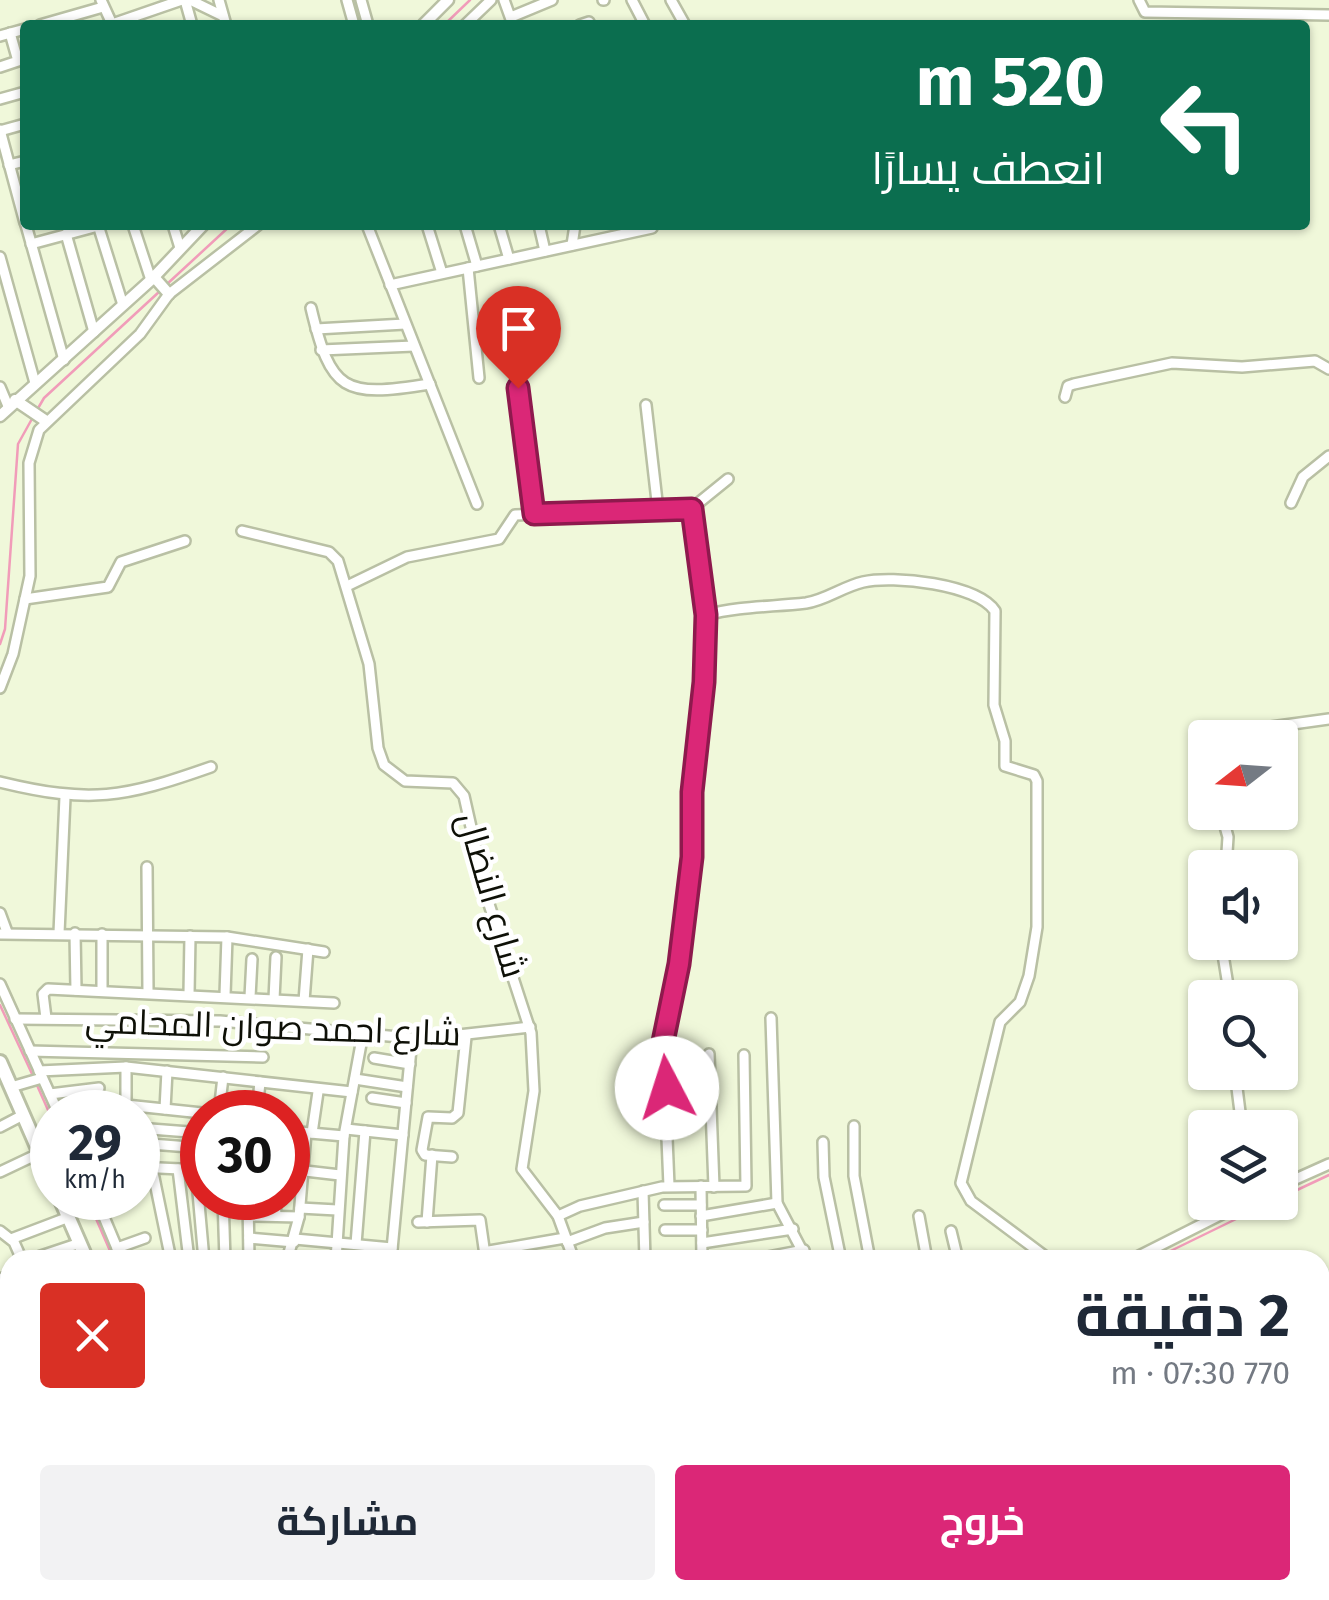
<!DOCTYPE html>
<html lang="ar">
<meta charset="utf-8">
<style>
:root{--surface:#fff;--page:#f2f2f3;--text:#1f2937;--muted:#747a83;--accent:#db2777}
body{margin:0;font-family:"Fira Sans",Cairo,sans-serif;background:var(--page);color:var(--text);direction:rtl;height:100vh;display:flex;flex-direction:column;font-size:38px;white-space:nowrap}
*{box-sizing:border-box;margin:0}
p{font-size:32px;color:var(--muted)}
.icon{flex:none;width:55px;height:55px;fill:none;stroke:currentColor;stroke-width:2;stroke-linecap:round;stroke-linejoin:round}
.map{position:relative;flex:1;overflow:hidden;direction:ltr}
.sheet{position:absolute;left:0px;top:1250px;width:1330px;height:350px;display:flex;flex-direction:column;background:var(--surface);border-radius:30px 30px 0 0;box-shadow:0 2px 8px #0004;direction:rtl}
.sheet>*{flex:none}
.banner{position:absolute;left:20px;top:20px;width:1290px;height:210px;border-radius:10px;box-shadow:0 2px 8px #0004;direction:rtl;background:#0b6e4f;color:#fff;overflow:hidden}
.needle{width:65px;rotate:253deg}
.buttons{position:absolute;left:1188px;top:720px;display:grid;gap:20px}
.buttons a{display:grid;place-items:center;width:110px;height:110px;border-radius:10px;background:var(--surface);box-shadow:0 2px 8px #0004;font-size:50px}
.speed{position:absolute;left:30px;top:1090px;display:flex;gap:20px;font-size:50px;font-weight:700;text-align:center}
.speed>*{display:grid;place-content:center;width:130px;height:130px;border-radius:50%;background:var(--surface);box-shadow:0 2px 8px #0004;line-height:1}
.speed small{font-size:25px;font-weight:400}
.speed .limit{border:15px solid #d22;background:#fff;color:#111}
.pin{position:absolute;display:grid;place-items:center;width:85px;height:85px;color:#fff;margin:-102px -42px;border-radius:50% 50% 50% 0;rotate:-45deg;box-shadow:0 0 10px #0007}
.pin .icon{rotate:45deg}
.me{position:absolute;width:110px;margin:-55px;rotate:355deg;stroke-linejoin:round;filter:drop-shadow(0 0 8px #0008)}
.turn{display:flex;align-items:center;gap:35px;height:210px;padding:0 40px;font-size:45px}
.turn .icon{width:130px;height:130px;stroke-width:2.5}
.turn b{display:block;font-size:70px;line-height:85px}
.round{display:grid;place-items:center;flex:none;width:105px;height:105px;border-radius:10px;background:var(--page)}
.overview{display:flex;align-items:center;justify-content:space-between;height:170px;padding:0 40px}
h1{font-size:60px;font-weight:700;line-height:75px}
.cta{display:flex;gap:20px;margin-top:auto;padding:20px 40px}
.cta a{flex:1;height:115px;border-radius:10px;background:var(--accent);color:#fff;font-size:40px;font-weight:700;line-height:115px;text-align:center}
.cta a+a{background:var(--page);color:var(--text)}
.map>svg:first-child{display:block}
.lines{fill:none;stroke-linecap:round;stroke-linejoin:round}
.stream{stroke:#f19cb9;stroke-width:2.5}
.minor-casing{stroke:#b9c0a4;stroke-width:14}
.tertiary-casing{stroke:#b9c0a4;stroke-width:15}
.secondary-casing{stroke:#b9c0a4;stroke-width:18}
.minor{stroke:#fff;stroke-width:9}
.tertiary{stroke:#fff;stroke-width:10}
.secondary{stroke:#fff;stroke-width:12}
.rail{stroke:#646857;stroke-width:2.5;stroke-dasharray:5 10;stroke-linecap:butt}
.route-casing{stroke:#8e194d;stroke-width:25}
.route{stroke:#db2777;stroke-width:18}
.labels{text-anchor:middle;stroke-width:9;stroke-linejoin:round;paint-order:stroke}
.street-label{font-size:35px;fill:#0e1007;stroke:#fff}
</style>
<div class="map">
<svg width="1329" height="1600" viewBox="0 0 1329 1600">
<rect width="100%" height="100%" fill="#f0f8da"/>
<g class="lines">
<g class="stream">
<path d="M444,25L470,0"/>
<path d="M166,285L231,225"/>
<path d="M37,410L44,398L160,291"/>
<path d="M0,644L5,629L18,444L33,417"/>
<path d="M0,1005L33,1076"/>
<path d="M36,1083L52,1119"/>
<path d="M87,1198L114,1260"/>
<path d="M1280,1198L1329,1175"/>
<path d="M1152,1260L1271,1202"/>
</g>
<g class="minor-casing">
<g id="minor">
<path d="M101,0L112,24L182,0"/>
<path d="M185,0L192,25"/>
<path d="M190,0L223,16"/>
<path d="M219,0L226,25"/>
<path d="M347,0L354,25"/>
<path d="M361,0L368,25"/>
<path d="M504,0L513,25"/>
<path d="M603,0H604"/>
<path d="M632,0L645,25"/>
<path d="M671,0L685,25"/>
<path d="M1139,0L1145,12L1329,15"/>
<path d="M511,17L552,0"/>
<path d="M40,25L103,7"/>
<path d="M465,25L491,0"/>
<path d="M580,25L589,22"/>
<path d="M0,36L25,29"/>
<path d="M0,67L18,61L10,33"/>
<path d="M0,99L25,92"/>
<path d="M0,130L25,223"/>
<path d="M0,131L25,124"/>
<path d="M9,165L25,161"/>
<path d="M26,225L64,360"/>
<path d="M98,225L123,305"/>
<path d="M133,225L151,280"/>
<path d="M173,225L180,248"/>
<path d="M367,225L477,504"/>
<path d="M427,225L442,273"/>
<path d="M465,225L477,266"/>
<path d="M499,225L509,259"/>
<path d="M539,225L545,251"/>
<path d="M66,234L94,332"/>
<path d="M31,244L98,226"/>
<path d="M572,245L575,225"/>
<path d="M0,257L35,383"/>
<path d="M468,268L479,378"/>
<path d="M390,285L652,228"/>
<path d="M311,308C331,392 343,398 430,384"/>
<path d="M316,329L405,324"/>
<path d="M321,350L414,346"/>
<path d="M0,387L8,406"/>
<path d="M518,388L535,514"/>
<path d="M1065,397L1068,386L1074,384L1172,363L1242,367L1315,361L1329,369"/>
<path d="M646,405L658,510"/>
<path d="M1291,503L1303,477L1329,456"/>
<path d="M242,531L329,552L338,561L369,664L378,748L384,765L405,781L453,783L464,796L487,898L531,1033L534,1091L522,1169L558,1216L574,1260"/>
<path d="M347,586L407,557L499,539L515,515L691,509L728,479"/>
<path d="M25,599L108,587L121,562L185,541"/>
<path d="M706,615C739,606 772,607 806,603C826,600 842,587 863,582C893,575 977,584 995,611L994,705L1005,741V766L1034,775L1037,781V927L1029,976L1020,1002L1000,1022L961,1183L971,1201L1050,1260"/>
<path d="M0,688L13,654L30,576L29,463L39,430L140,334L169,294L258,225"/>
<path d="M1228,738L1242,731L1329,719"/>
<path d="M0,782C91,804 123,798 211,767"/>
<path d="M1221,812L1228,837L1226,868"/>
<path d="M147,867L148,992"/>
<path d="M0,913L7,932"/>
<path d="M59,933L65,797"/>
<path d="M75,933L76,990"/>
<path d="M0,934L227,937L324,952"/>
<path d="M102,934V991"/>
<path d="M1221,942L1230,998"/>
<path d="M0,984L58,1112"/>
<path d="M189,994L190,936"/>
<path d="M225,995L227,937"/>
<path d="M250,997L252,959"/>
<path d="M274,999L276,957"/>
<path d="M304,1001L308,949"/>
<path d="M46,1018L43,994L48,989L334,1003"/>
<path d="M771,1018L777,1203L807,1260"/>
<path d="M15,1019L220,1021L422,1039L530,1027"/>
<path d="M30,1051L263,1057"/>
<path d="M709,1054L714,1187"/>
<path d="M374,1058L410,1064"/>
<path d="M126,1067V1112"/>
<path d="M39,1071L126,1067L352,1092"/>
<path d="M1235,1072L1242,1128"/>
<path d="M355,1079L407,1087"/>
<path d="M11,1087L42,1078"/>
<path d="M50,1094L99,1088"/>
<path d="M372,1098L406,1103"/>
<path d="M126,1105L202,1113"/>
<path d="M165,1109L167,1071"/>
<path d="M219,1112L223,1077"/>
<path d="M257,1112L260,1082"/>
<path d="M854,1126V1176L870,1260"/>
<path d="M0,1127L23,1115"/>
<path d="M138,1128L202,1133"/>
<path d="M346,1129L403,1135"/>
<path d="M288,1131L344,1136"/>
<path d="M312,1133L318,1092"/>
<path d="M823,1142L824,1177L841,1260"/>
<path d="M138,1143L202,1148"/>
<path d="M452,1157L425,1155L422,1150L428,1117L452,1118L458,1113L466,1037"/>
<path d="M138,1167L202,1170"/>
<path d="M152,1168L171,1260"/>
<path d="M178,1169L189,1260"/>
<path d="M288,1169L340,1175"/>
<path d="M196,1170L204,1260"/>
<path d="M0,1172L40,1153"/>
<path d="M669,1186L663,1042L679,963L692,857V793L704,683L706,615L691,509"/>
<path d="M701,1186L702,1260"/>
<path d="M1280,1186L1329,1164"/>
<path d="M643,1191L645,1260"/>
<path d="M96,1198L122,1260"/>
<path d="M223,1198L225,1260"/>
<path d="M248,1198L249,1260"/>
<path d="M275,1198L276,1216"/>
<path d="M99,1205L129,1198"/>
<path d="M664,1205H701"/>
<path d="M300,1208L337,1210"/>
<path d="M249,1216L299,1217"/>
<path d="M558,1216L580,1206L662,1187L746,1186L744,1055"/>
<path d="M701,1216L777,1203"/>
<path d="M919,1216L927,1260"/>
<path d="M418,1222L480,1220L485,1255"/>
<path d="M427,1222L432,1155"/>
<path d="M665,1230H702"/>
<path d="M0,1231L14,1242L22,1260"/>
<path d="M951,1231L958,1260"/>
<path d="M249,1238L294,1242"/>
<path d="M11,1239L69,1217"/>
<path d="M295,1239L392,1248"/>
<path d="M567,1242L605,1228L644,1222"/>
<path d="M702,1243L793,1229"/>
<path d="M356,1244L365,1131"/>
<path d="M117,1248L145,1238"/>
<path d="M29,1260L80,1243"/>
<path d="M287,1260L299,1217L306,1133"/>
<path d="M336,1260L344,1136L363,1033"/>
<path d="M391,1260L412,1038"/>
<path d="M468,1260L484,1258L489,1251L565,1238"/>
<path d="M662,1260L702,1259"/>
<path d="M752,1260L804,1250"/>
<path d="M1131,1260L1246,1202"/>
<path d="M0,1279L10,1275"/>
<path d="M0,1305L10,1300"/>
<path d="M0,1330L10,1326"/>
<path d="M0,1359L10,1354"/>
<path d="M0,1402L10,1424"/>
<path d="M0,1441L10,1457"/>
<path d="M0,1493L10,1490"/>
<path d="M1320,1515L1329,1511"/>
<path d="M0,1522L10,1543"/>
<path d="M0,1565L6,1582"/>
<path d="M72,1590L75,1600"/>
<path d="M111,1590L114,1600"/>
<path d="M156,1590L158,1600"/>
<path d="M174,1590L177,1600"/>
<path d="M388,1590L393,1600"/>
<path d="M399,1590L403,1600"/>
<path d="M430,1590L434,1600"/>
<path d="M500,1590L501,1600"/>
<path d="M567,1590L569,1600"/>
<path d="M602,1590L603,1600"/>
<path d="M726,1590L781,1600"/>
<path d="M833,1590L853,1600"/>
<path d="M875,1590L876,1600"/>
<path d="M228,1595L243,1590"/>
<path d="M36,1600L63,1590"/>
<path d="M184,1600L201,1590"/>
<path d="M440,1600L490,1590"/>
<path d="M634,1600L635,1590"/>
<path d="M655,1600L656,1590"/>
<path d="M688,1600L690,1590"/>
<path d="M819,1600L823,1590"/>
<path d="M1137,1600L1160,1590"/>
</g>
</g>
<g class="tertiary-casing">
<g id="tertiary">
<path d="M423,25L448,0"/>
<path d="M154,277L169,294"/>
<path d="M15,400L46,421"/>
<path d="M0,416L151,280L203,225"/>
</g>
</g>
<g class="secondary-casing">
<g id="secondary">
<path d="M0,1062L52,1181"/>
<path d="M60,1198L87,1260"/>
<path d="M1320,1563L1329,1557"/>
<path d="M297,1590L304,1600"/>
<path d="M312,1590L318,1600"/>
<path d="M1265,1600L1280,1590"/>
</g>
</g>
<use href="#minor" class="minor"/>
<use href="#tertiary" class="tertiary"/>
<use href="#secondary" class="secondary"/>
<g class="rail">
<path d="M1320,1525L1329,1520"/>
<path d="M1159,1600L1181,1590"/>
</g>
</g>
<g class="lines">
<g class="route-casing">
<path id="route" d="M518,388L534,514L692,509L706,615L704,682L692,792V857L679,964L663,1042L667,1088"/>
</g>
<use href="#route" class="route"/>
</g>
<g class="labels">
<g class="street-label">
<text transform="translate(492 895) rotate(74)" y="12">شارع النضال</text>
<text transform="translate(273 1027) rotate(2)" y="12">شارع احمد صوان المحامي</text>
</g>
</g>
</svg>
<div class="buttons">
<a><svg class="needle" viewBox="-14 -14 28 28"><path d="M0-13l5 13h-10z" fill="#e53935"/><path d="M0 13l5-13h-10z" fill="#747a83"/></svg></a>
<a><svg class="icon" aria-label="sound" viewBox="0 0 24 24"><path d="M4 9h4l5-4v14l-5-4H4zM17 9q2 3 0 6"/></svg></a>
<a><svg class="icon" aria-label="search" viewBox="0 0 24 24"><circle cx="10" cy="10" r="6"/><path d="M15 15l6 6"/></svg></a>
<a><svg class="icon" aria-label="layers" viewBox="0 0 24 24"><path d="M12 4l9 5-9 5-9-5zM3 14l9 5 9-5"/></svg></a>
</div>
<div class="speed"><div>29<small>km/h</small></div><div class="limit">30</div></div>
<div class="pin" style="left:518px;top:388px;background:#d93025"><svg class="icon" aria-label="arrive" viewBox="0 0 24 24"><path d="M6 21V4h12l-3 4 3 4H6"/></svg></div>
<svg class="me" style="left:667px;top:1088px" viewBox="-20 -20 40 40"><circle r="19" fill="#fff"/><path d="M0-13L10 11 0 6-10 11z" fill="#db2777"/></svg>
<div class="banner">
<div class="turn"><svg class="icon" aria-label="left" viewBox="0 0 24 24"><path d="M17 20v-9H6M10 6l-5 5 5 5"/></svg><div><b>520 m</b>انعطف يسارًا</div></div>
</div>
<section class="sheet">
<div class="overview"><div><h1>2 دقيقة</h1><p>770 m · 07:30</p></div><a class="round" style="background:#d93025;color:#fff"><svg class="icon" aria-label="close" viewBox="0 0 24 24"><path d="M6 6l12 12M18 6L6 18"/></svg></a></div>
<div class="cta"><a>خروج</a><a>مشاركة</a></div>
</section>
</div>
